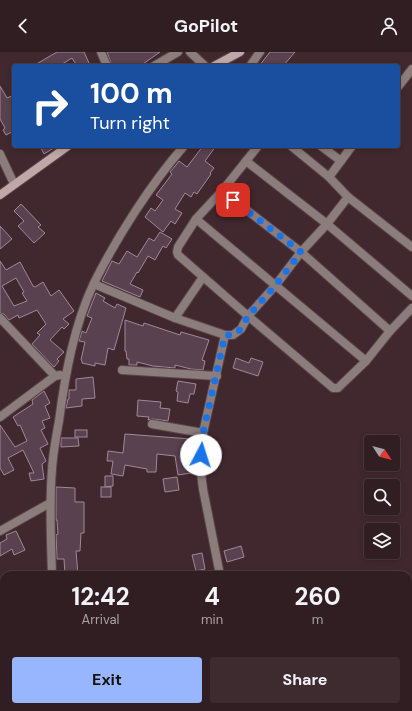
<!DOCTYPE html>
<style>
:root{--surface:#311e23;--page:#3d2b30;--text:#f1f3f6;--muted:#a8a2a6;--line:#4c3c41;--accent:#97b6fd}
body{margin:0;font-family:"DM Sans",sans-serif;background:var(--page);color:var(--text);height:100vh;display:flex;flex-direction:column;font-size:15px;white-space:nowrap}
*{box-sizing:border-box;margin:0}
p{font-size:13px;color:var(--muted)}
.icon{flex:none;width:22px;height:22px;fill:none;stroke:currentColor;stroke-width:2;stroke-linecap:round;stroke-linejoin:round}
.map{position:relative;flex:1;overflow:hidden}
.drawer{position:absolute;left:0px;top:519px;width:412px;height:140px;display:flex;flex-direction:column;background:var(--surface);border-radius:12px 12px 0 0;box-shadow:0 2px 6px #0003,0 0 0 1px var(--line)}
.drawer>*{flex:none}
.banner{position:absolute;left:12px;top:12px;width:388px;height:84px;border-radius:4px;box-shadow:0 2px 6px #0003,0 0 0 1px var(--line);background:#1a4fa0;color:#fff;overflow:hidden}
.needle{width:26px;rotate:126deg}
.controls{position:absolute;left:364px;top:383px;display:grid;gap:8px}
.controls a{display:grid;place-items:center;width:36px;height:36px;border-radius:4px;background:var(--surface);box-shadow:0 2px 6px #0003,0 0 0 1px var(--line);font-size:20px}
.pin{position:absolute;display:grid;place-items:center;width:34px;height:34px;color:#fff;margin:-17px;border-radius:8px;box-shadow:0 2px 6px #0006}
.me{position:absolute;width:44px;margin:-22px;rotate:5deg;stroke-linejoin:round;filter:drop-shadow(0 0 3px #0008)}
.turn{display:flex;align-items:center;gap:14px;height:84px;padding:0 12px;font-size:18px}
.turn .icon{width:52px;height:52px;stroke-width:2.5}
.turn b{display:block;font-size:28px;line-height:34px}
.eta{display:flex;justify-content:space-evenly;align-items:center;height:68px;text-align:center}
.eta b{font-size:24px;font-weight:700;line-height:28px}
.button{display:flex;gap:8px;margin-top:auto;padding:8px 12px}
.button a{flex:1;height:46px;border-radius:4px;background:var(--accent);color:#111;font-size:16px;font-weight:700;line-height:46px;text-align:center}
.button a+a{background:var(--page);color:var(--text)}
header{display:flex;justify-content:space-between;align-items:center;height:52px;padding:0 12px;background:var(--surface);font-size:18px;font-weight:700}
.map>svg:first-child{display:block}
.building{fill:#594150;stroke:#a28898;fill-rule:evenodd}
.lines{fill:none;stroke-linecap:round;stroke-linejoin:round}
.street-casing{stroke:#5c444b;stroke-width:10}
.secondary-casing{stroke:#5c444b;stroke-width:10}
.street{stroke:#8b7d7c;stroke-width:8}
.secondary{stroke:#bfa8a7;stroke-width:8}
.route{stroke:#1a73e8;stroke-width:7;stroke-dasharray:0 12.6}
</style>
<header><svg class="icon" aria-label="back" viewBox="0 0 24 24"><path d="M15 5l-7 7 7 7"/></svg>GoPilot<svg class="icon" aria-label="person" viewBox="0 0 24 24"><circle cx="12" cy="8" r="4"/><path d="M4 21q1-7 8-7t8 7"/></svg></header>
<div class="map">
<svg width="412" height="659" viewBox="0 0 412 659">
<rect width="100%" height="100%" fill="#41282f"/>
<g class="building">
<path d="M57,0H84L89,11L83,14H77L72,6L59,14H33Z"/>
<path d="M107,0H160L140,14H112Z"/>
<path d="M270,0H295L283,14H259Z"/>
<path d="M0,34L7,46L14,43V79L6,83L3,78L5,76L0,67Z"/>
<path d="M40,94H57L44,102Z"/>
<path d="M203,94H216L205,109L214,116L210,121L211,122L197,142L194,140L191,145L185,141L175,157L182,161L175,172L171,169L163,180L145,165L151,156L155,159L163,148L156,143L172,122L170,120L176,113L179,109L187,115Z"/>
<path d="M21,152L41,173L38,175L45,181L34,191L18,174L24,169L14,159Z"/>
<path d="M0,174L12,187L0,197Z"/>
<path d="M160,180L172,187L166,196L163,194L155,208L148,204L138,221L137,220L130,232L143,238L140,245L102,229L112,209L119,212L127,199L137,205L149,186L154,189Z"/>
<path d="M0,209L6,218L20,210L33,234L35,235L43,230L51,244L59,238L74,259L63,267L69,272L64,277L62,275L50,288L64,300L57,307L59,309L54,315L32,292L40,283L37,281L46,272L37,258L19,266L18,263L9,268L4,262L0,261ZM16,226L24,240L22,241L27,249L14,254L2,234Z"/>
<path d="M96,241L105,246L103,249L115,256L117,252L126,256L114,298L108,296L105,313L95,311V314L82,311V309L81,308L85,290L79,289L82,279L86,281L92,266L87,264Z"/>
<path d="M125,268L143,274L144,271L180,283L181,280L209,288L202,308L205,309L203,318L191,317L175,313V316L153,314L137,310V313H129V307H127L126,299H125Z"/>
<path d="M236,306L249,311L251,306L263,310L258,324L233,316Z"/>
<path d="M93,325L95,346L82,347V354L66,356L68,347H69V338H76V327Z"/>
<path d="M178,329L196,332L194,342H190L188,351L177,349L178,340L176,339Z"/>
<path d="M44,339L50,351L45,354L50,366L42,369L45,376L41,378L48,392L40,396L46,409L42,412L44,427L31,429L29,421H34L23,398L8,406L14,418L4,423L0,416V373L15,395L27,389L20,373L18,374L13,365L33,352L32,348Z"/>
<path d="M138,348L161,350L160,356L170,357L168,369L153,367L148,368L149,365L137,364Z"/>
<rect x="75" y="378" width="12" height="7"/>
<path d="M125,382L191,387L190,403H188L191,421L178,423L175,404L157,402L156,420H147V417L125,413L123,424L111,422L113,409H107L108,399L123,401Z"/>
<path d="M61,386H78L79,394L61,395Z"/>
<path d="M105,424H113V434L105,435Z"/>
<path d="M177,425L179,438L165,440L163,427Z"/>
<path d="M56,435L75,436V450H84V481H81L80,499H76L78,523H65L64,507H57L56,483L58,482L57,468H56Z"/>
<rect x="101" y="435" width="10" height="10"/>
<path d="M16,479L25,498L14,503L12,497L0,504V491L7,487L6,483Z"/>
<path d="M241,494L244,505L227,510L224,499Z"/>
<path d="M202,501L205,517L196,519L192,503Z"/>
</g>
<g class="lines">
<g class="street-casing">
<g id="street">
<path d="M101,0L107,14"/>
<path d="M190,0L205,14"/>
<path d="M154,14L178,0"/>
<path d="M250,14L260,0"/>
<path d="M398,35L412,17"/>
<path d="M258,94L222,139L196,167L178,195L177,200L178,203L248,264L333,336H338L341,333L366,309L390,279L412,256"/>
<path d="M291,94L329,125L348,145L412,195"/>
<path d="M321,94L341,109"/>
<path d="M0,102L14,132"/>
<path d="M246,109L327,172L412,244"/>
<path d="M329,125L352,94"/>
<path d="M222,139L301,200L390,279"/>
<path d="M196,167L366,309"/>
<path d="M94,232L175,266L225,283H233L241,277L248,264L275,234L301,200L327,172L348,145"/>
<path d="M0,266L55,324"/>
<path d="M175,266L203,225"/>
<path d="M122,318L217,324"/>
<path d="M0,365L55,324L60,323"/>
<path d="M152,372L203,381"/>
<path d="M0,479L50,451"/>
<path d="M52,523C51,488 49,452 52,417C53,401 56,385 59,369C65,323 74,273 94,231C117,185 150,133 184,94"/>
<path d="M220,523L203,437L200,413L203,381L225,283"/>
<path d="M99,655L101,659"/>
<path d="M289,655L292,659"/>
</g>
</g>
<g class="secondary-casing">
<g id="secondary">
<path d="M214,14L240,0"/>
<path d="M0,143L68,94"/>
</g>
</g>
<use href="#street" class="street"/>
<use href="#secondary" class="secondary"/>
</g>
<g class="lines">
<path class="route" d="M201,403L203,381L225,283H233L241,277L248,264L275,234L301,200L233,148"/>
</g>
</svg>
<div class="controls">
<a><svg class="needle" viewBox="-14 -14 28 28"><path d="M0-13l5 13h-10z" fill="#e53935"/><path d="M0 13l5-13h-10z" fill="#a8a2a6"/></svg></a>
<a><svg class="icon" aria-label="search" viewBox="0 0 24 24"><circle cx="10" cy="10" r="6"/><path d="M15 15l6 6"/></svg></a>
<a><svg class="icon" aria-label="layers" viewBox="0 0 24 24"><path d="M12 4l9 5-9 5-9-5zM3 14l9 5 9-5"/></svg></a>
</div>
<div class="pin" style="left:233px;top:148px;background:#d93025"><svg class="icon" aria-label="arrive" viewBox="0 0 24 24"><path d="M6 21V4h12l-3 4 3 4H6"/></svg></div>
<svg class="me" style="left:201px;top:403px" viewBox="-20 -20 40 40"><circle r="19" fill="#fff"/><path d="M0-13L10 11 0 6-10 11z" fill="#1a73e8"/></svg>
<div class="banner">
<div class="turn"><svg class="icon" aria-label="right" viewBox="0 0 24 24"><path d="M7 20v-9h11M14 6l5 5-5 5"/></svg><div><b>100 m</b>Turn right</div></div>
</div>
<section class="drawer">
<div class="eta">
<div><b>12:42</b><p>Arrival</p></div>
<div><b>4</b><p>min</p></div>
<div><b>260</b><p>m</p></div>
</div>
<div class="button"><a>Exit</a><a>Share</a></div>
</section>
</div>
